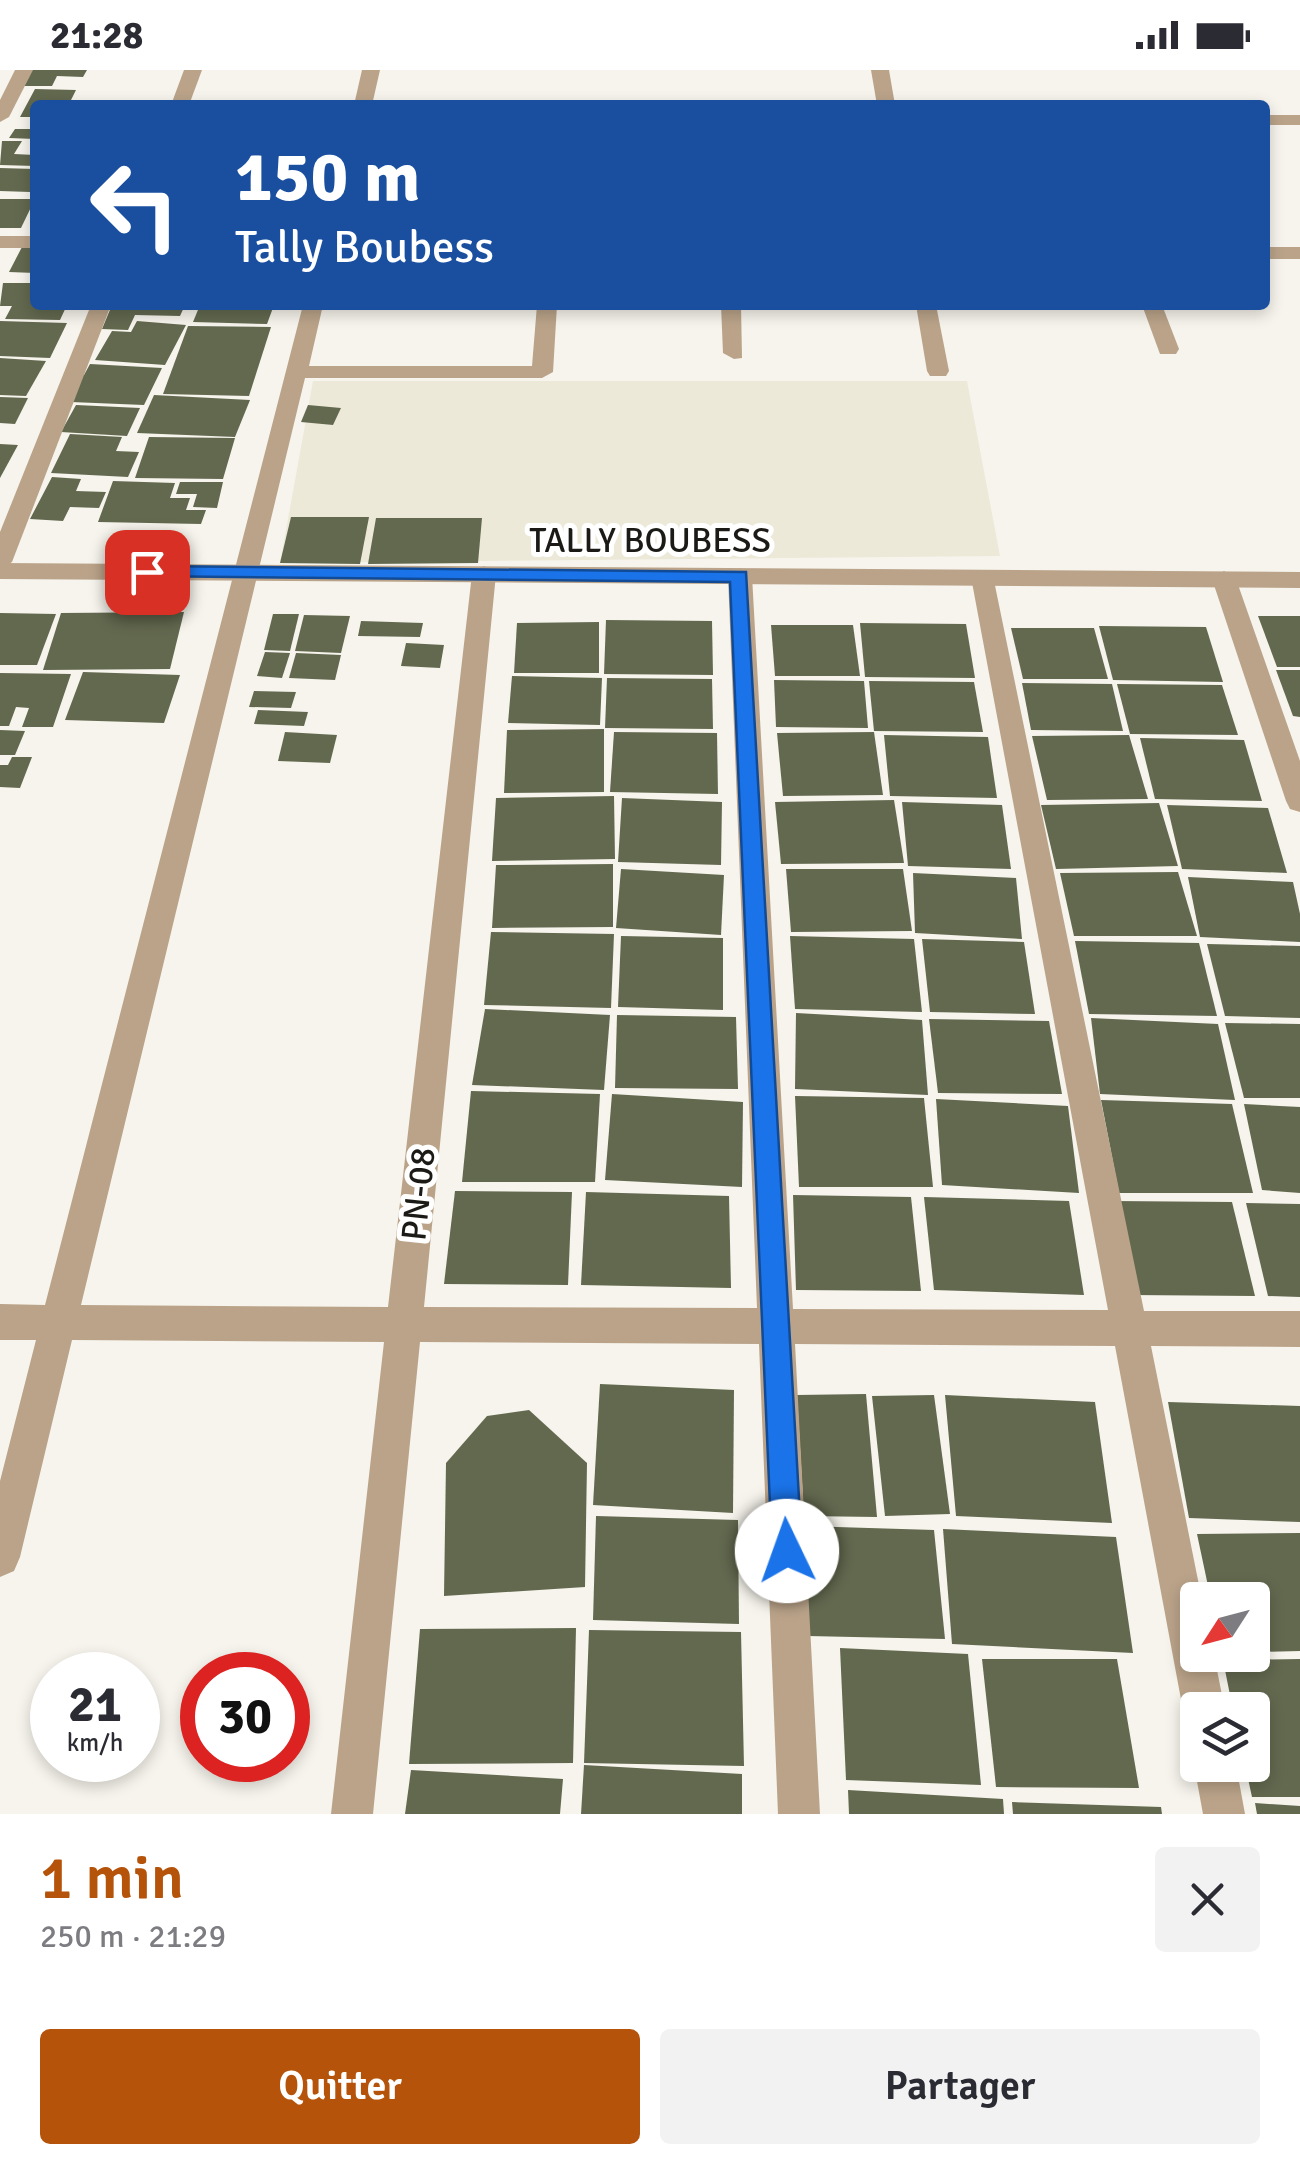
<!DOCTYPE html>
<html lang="fr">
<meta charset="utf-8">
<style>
:root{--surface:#fff;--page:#f2f2f3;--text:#2b2b33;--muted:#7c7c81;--accent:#b45309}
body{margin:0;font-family:Signika,sans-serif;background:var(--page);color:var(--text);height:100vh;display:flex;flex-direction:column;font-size:38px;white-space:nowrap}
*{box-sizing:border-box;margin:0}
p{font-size:32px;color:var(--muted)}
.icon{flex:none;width:55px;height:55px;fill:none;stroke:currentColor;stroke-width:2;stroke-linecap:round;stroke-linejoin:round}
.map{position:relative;height:1744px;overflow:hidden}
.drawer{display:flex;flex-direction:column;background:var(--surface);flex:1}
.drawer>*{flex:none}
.banner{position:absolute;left:30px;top:30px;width:1240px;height:210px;border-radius:10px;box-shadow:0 5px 15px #0003;background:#1a4fa0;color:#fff;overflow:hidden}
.needle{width:65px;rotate:234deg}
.fabs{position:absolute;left:1180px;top:1512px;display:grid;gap:20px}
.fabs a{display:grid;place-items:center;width:90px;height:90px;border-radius:10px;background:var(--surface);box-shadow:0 5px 15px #0003;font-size:50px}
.speed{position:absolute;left:30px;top:1582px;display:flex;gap:20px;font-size:50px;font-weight:700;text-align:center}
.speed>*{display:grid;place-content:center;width:130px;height:130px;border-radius:50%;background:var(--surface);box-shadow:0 5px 15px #0003;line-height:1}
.speed small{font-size:25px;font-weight:400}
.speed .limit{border:15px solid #d22;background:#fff;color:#111}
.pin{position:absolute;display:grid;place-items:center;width:85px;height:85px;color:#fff;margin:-42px;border-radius:20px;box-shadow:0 5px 15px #0006}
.me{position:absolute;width:110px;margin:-55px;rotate:357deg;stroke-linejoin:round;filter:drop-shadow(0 0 8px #0008)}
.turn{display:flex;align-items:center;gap:35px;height:210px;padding:0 40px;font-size:45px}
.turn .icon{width:130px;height:130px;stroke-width:2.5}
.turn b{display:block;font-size:70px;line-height:85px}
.round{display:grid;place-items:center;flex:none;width:105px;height:105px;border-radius:10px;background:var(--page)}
.overview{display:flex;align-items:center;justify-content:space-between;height:170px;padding:0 40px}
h1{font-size:60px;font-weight:600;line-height:75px;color:var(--accent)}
.primary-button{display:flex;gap:20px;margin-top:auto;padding:20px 40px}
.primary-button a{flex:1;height:115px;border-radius:10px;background:var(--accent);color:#fff;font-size:40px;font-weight:600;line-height:115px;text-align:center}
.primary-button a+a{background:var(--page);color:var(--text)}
.status{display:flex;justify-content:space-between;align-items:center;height:70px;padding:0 50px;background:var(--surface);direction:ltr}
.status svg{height:28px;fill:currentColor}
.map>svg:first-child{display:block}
.built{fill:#ede9d9}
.building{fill:#63694f}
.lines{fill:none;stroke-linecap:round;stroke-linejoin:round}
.minor{fill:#baa389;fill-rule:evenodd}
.tertiary{fill:#baa389;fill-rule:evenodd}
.route{fill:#1a73e8;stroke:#114b97;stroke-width:2.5}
.labels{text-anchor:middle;stroke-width:10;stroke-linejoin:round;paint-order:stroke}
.street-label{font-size:35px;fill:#1b1a17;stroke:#fff}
</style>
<div class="status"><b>21:28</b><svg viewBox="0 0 49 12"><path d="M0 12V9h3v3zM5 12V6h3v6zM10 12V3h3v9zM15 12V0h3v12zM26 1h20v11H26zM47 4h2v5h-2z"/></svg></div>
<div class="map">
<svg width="1300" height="1744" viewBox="0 0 1300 1744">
<rect width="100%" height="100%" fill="#f6f4ec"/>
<path class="built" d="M313,311H967L1000,486L280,493Z"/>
<g class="building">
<path d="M26,0H87L83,7L57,6L52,16H17Z"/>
<path d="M35,19L76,20L69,34L35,35V47H20Z"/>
<path d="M15,59H35V69L9,68Z"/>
<path d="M2,71H22L14,84L35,85V96L0,95Z"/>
<path d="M0,98L35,99L30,122L0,121Z"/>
<path d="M0,129H35L21,158H0Z"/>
<path d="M22,177H35V203L9,202Z"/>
<path d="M35,205V235H67L60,250L5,249L12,236H0L3,213H31Z"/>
<path d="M112,235H185L180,246L135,245L128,260L102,259Z"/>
<path d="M200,235H274L267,254L193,252Z"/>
<path d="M0,251L67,253L50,288L0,286Z"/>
<path d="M137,251L186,255L165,295L95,290L112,261L131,262Z"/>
<path d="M188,256L271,257L249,326L163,324Z"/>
<path d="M0,288L46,291L26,326L0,325Z"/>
<path d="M90,294L162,298L144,335L71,332L76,305H84Z"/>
<path d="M154,325L250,330L235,367L137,363Z"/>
<path d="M0,327L28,328L15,354L0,353Z"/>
<path d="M76,335L140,338L127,366L61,362Z"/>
<path d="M308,335L341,338L333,355L301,352Z"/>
<path d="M70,364L122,367L116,381L139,382L128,407L51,403Z"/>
<path d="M149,367L232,368H235L223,409L135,408Z"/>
<path d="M0,374L18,375L0,408Z"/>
<path d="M52,407L81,409L76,421L106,422L99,438L70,437L63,451L30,449Z"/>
<path d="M113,411L175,413L170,428H190L186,440H206L201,454L98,452Z"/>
<path d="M180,412H223L217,438L193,437L197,424H176Z"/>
<path d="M291,447H369L360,494L280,493Z"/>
<path d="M376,448H482L478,493L368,494Z"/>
<path d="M184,542L170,599L43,600L61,543Z"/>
<path d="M0,543L56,544L37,595H0Z"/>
<path d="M273,544H299L290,581L264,580Z"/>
<path d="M304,545L350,546L341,583L295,581Z"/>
<path d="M1258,546H1300V597H1277Z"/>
<path d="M606,550L712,551L713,605L604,604Z"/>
<path d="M361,551L423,553L420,567L358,566Z"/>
<path d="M599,552V603H514L517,553Z"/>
<path d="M860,553L966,554L975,608L865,607Z"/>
<path d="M771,555H853L860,606H775Z"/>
<path d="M1099,556L1206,557L1223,612L1113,610Z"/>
<path d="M1011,558H1094L1108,609H1023Z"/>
<path d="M406,573L444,575L440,598L401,596Z"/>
<path d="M265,582L290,583L282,608L257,606Z"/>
<path d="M296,583L341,585L335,610L289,608Z"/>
<path d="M1276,600H1300V647L1293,646Z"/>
<path d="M83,602L180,605L164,653L65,650Z"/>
<path d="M0,603L71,604L53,657H22L29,638L16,637L9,656H0Z"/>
<path d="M512,606L602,608L600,655L508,653Z"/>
<path d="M607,608L712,609L713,659L605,658Z"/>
<path d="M774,610L864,611L868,658L776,657Z"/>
<path d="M869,611L974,612L983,662L874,661Z"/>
<path d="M1022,613L1112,614L1123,661L1031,660Z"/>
<path d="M1117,614L1222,615L1238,665L1130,664Z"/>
<path d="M254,621L296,622L291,638L249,637Z"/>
<path d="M258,640L308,642L304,656L254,654Z"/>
<path d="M604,659V722L504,723L507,660Z"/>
<path d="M0,660L25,661L15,685H0Z"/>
<path d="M285,662L337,665L330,693L278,691Z"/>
<path d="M614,662L717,663L718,724L610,722Z"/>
<path d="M874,662L883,725L783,726L777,663Z"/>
<path d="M884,665L988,667L997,728L890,726Z"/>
<path d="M1129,665L1148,729L1047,730L1032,666Z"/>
<path d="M1140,668L1244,670L1262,731L1155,729Z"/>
<path d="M12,687H32L20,718L0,717V695H8Z"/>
<path d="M614,726L615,789L492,791L496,728Z"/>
<path d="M622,728L722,732L721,795L618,792Z"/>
<path d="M894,730L904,793L781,794L775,732Z"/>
<path d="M902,732L1002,735L1011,799L908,796Z"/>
<path d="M1159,733L1178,796L1056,799L1041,735Z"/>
<path d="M1167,735L1268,738L1287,803L1182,799Z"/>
<path d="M613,794V857L492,858L496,795Z"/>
<path d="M621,799L724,805L721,865L616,858Z"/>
<path d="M786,799H903L912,861L791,862Z"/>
<path d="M1178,802L1197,866H1074L1060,803Z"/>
<path d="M913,803L1016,808L1022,869L915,863Z"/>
<path d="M1188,807L1293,812L1300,844V872L1200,867Z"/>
<path d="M491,862L614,864L611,938L484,935Z"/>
<path d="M621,866L723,868V940L618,937Z"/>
<path d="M790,866L914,869L922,942L795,939Z"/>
<path d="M922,869L1024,872L1035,944L930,942Z"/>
<path d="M1075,871L1199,873L1217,946L1089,944Z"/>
<path d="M1207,874L1300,876V948L1225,946Z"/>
<path d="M485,939L610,945L604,1020L472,1015Z"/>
<path d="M796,943L922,950L928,1025L795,1019Z"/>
<path d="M617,945L736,947L738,1019L615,1018Z"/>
<path d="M1091,948L1218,954L1235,1030L1100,1024Z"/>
<path d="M929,949L1049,951L1062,1024L938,1023Z"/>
<path d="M1225,953L1300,954V1028H1244Z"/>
<path d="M471,1021L600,1024L595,1112H462Z"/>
<path d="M612,1024L743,1032L742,1117L605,1110Z"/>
<path d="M795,1026L924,1028L933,1117H799Z"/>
<path d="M936,1029L1068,1036L1079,1123L942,1115Z"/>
<path d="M1101,1030L1232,1034L1253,1123H1119Z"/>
<path d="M1244,1034L1300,1037V1123L1262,1120Z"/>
<path d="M455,1121L572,1122L568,1215L444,1214Z"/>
<path d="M586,1122L729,1126L731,1218L581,1215Z"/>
<path d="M793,1125L911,1127L921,1221L796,1220Z"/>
<path d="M924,1127L1069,1131L1084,1225L934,1220Z"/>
<path d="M1114,1131L1232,1132L1255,1226L1130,1225Z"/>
<path d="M1246,1133L1300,1134V1227L1268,1226Z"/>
<path d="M600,1314L734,1320L733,1443L593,1435Z"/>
<path d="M866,1324L877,1447L804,1446L797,1325Z"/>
<path d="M934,1325L950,1444L885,1446L872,1326Z"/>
<path d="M945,1325L1095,1332L1112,1453L956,1446Z"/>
<path d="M1168,1332L1300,1336V1452L1189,1448Z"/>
<path d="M529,1340L587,1393L585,1517L444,1526L446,1393L487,1346Z"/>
<path d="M596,1446L738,1450L739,1554L593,1550Z"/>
<path d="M804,1456L934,1460L945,1569L808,1566Z"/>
<path d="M943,1459L1116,1467L1133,1583L952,1574Z"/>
<path d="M1300,1463V1581L1252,1582V1530H1211L1197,1464Z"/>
<path d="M576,1558L573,1693L409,1694L420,1559Z"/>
<path d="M589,1560L741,1562L744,1696L584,1693Z"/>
<path d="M840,1578L968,1584L981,1715L846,1710Z"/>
<path d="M982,1589H1117L1139,1718L996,1717Z"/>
<path d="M1300,1589V1727H1252L1245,1695H1252V1640H1233L1223,1590Z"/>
<path d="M584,1695L742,1704V1744H581Z"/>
<path d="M411,1700L563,1709L560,1744H405Z"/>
<path d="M848,1720L1003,1729L1004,1744H849Z"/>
<path d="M1012,1732L1161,1737L1162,1744H1013Z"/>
<path d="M1255,1733L1300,1736V1744H1257Z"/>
</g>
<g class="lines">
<g class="minor">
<path d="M15,0H33L9,47L0,52V30Z"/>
<path d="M184,0H202L189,35H171Z"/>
<path d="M362,0H380L372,35H354Z"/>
<path d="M871,0H889L895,35H877Z"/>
<rect x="1265" y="45" width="35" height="10"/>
<rect x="0" y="166" width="35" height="12"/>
<rect x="1265" y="177" width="35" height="12"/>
<path d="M91,235H111L12,492L0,500V462Z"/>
<path d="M303,235H323L309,296H532L537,235H557L553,302L542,308H305L81,1235L388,1237L472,504L484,496L496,504L424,1237L757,1238L728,506L740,498L752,506L793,1239L1108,1240L971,507L974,501H992L1144,1241H1300V1277L1151,1276L1202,1530H1198V1585H1214L1225,1640H1198V1658L1189,1655L1183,1640L1115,1276L795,1274L820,1744H778L759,1274L420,1272L373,1744H331L384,1272L72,1270L20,1487L14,1501L0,1507V1411L36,1270H0V1234L45,1235Z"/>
<path d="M721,235H741L742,288L734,289L723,283Z"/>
<path d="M916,235H936L949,301L946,306H930L927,301Z"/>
<path d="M1142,235H1162L1179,279L1176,284H1160Z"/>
<path d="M1224,501L1236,509L1300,691V742L1290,739L1286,731L1212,509Z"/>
<path d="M1198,1686V1695H1236L1245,1744H1203L1194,1695Z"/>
</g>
<path class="tertiary" d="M0,493L1300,502V518L0,509Z"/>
</g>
<path class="route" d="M147,496L746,502L802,1481L797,1492L787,1496L776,1492L772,1481L730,512L140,506L138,502Z"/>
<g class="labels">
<g class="street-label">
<text x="650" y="482">TALLY BOUBESS</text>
<text transform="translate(418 1124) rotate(-84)" y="12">PN-08</text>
</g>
</g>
</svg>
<div class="fabs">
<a><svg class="needle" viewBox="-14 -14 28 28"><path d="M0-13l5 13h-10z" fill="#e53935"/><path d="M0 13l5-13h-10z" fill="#7c7c81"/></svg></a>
<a><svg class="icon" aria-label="layers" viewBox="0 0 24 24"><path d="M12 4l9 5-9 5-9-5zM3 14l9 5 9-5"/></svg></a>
</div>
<div class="speed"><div>21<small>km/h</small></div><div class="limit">30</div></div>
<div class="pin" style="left:147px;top:502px;background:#d93025"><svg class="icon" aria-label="arrive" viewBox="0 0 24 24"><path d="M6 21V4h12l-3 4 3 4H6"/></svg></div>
<svg class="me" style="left:787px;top:1481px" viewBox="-20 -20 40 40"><circle r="19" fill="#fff"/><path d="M0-13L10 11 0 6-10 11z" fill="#1a73e8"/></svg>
<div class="banner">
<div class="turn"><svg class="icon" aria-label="left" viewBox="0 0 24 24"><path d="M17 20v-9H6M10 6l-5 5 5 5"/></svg><div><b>150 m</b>Tally Boubess</div></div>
</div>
</div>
<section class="drawer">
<div class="overview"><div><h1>1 min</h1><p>250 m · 21:29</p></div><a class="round"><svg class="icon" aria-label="close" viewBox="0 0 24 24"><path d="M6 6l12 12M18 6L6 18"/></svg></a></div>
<div class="primary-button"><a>Quitter</a><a>Partager</a></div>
</section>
